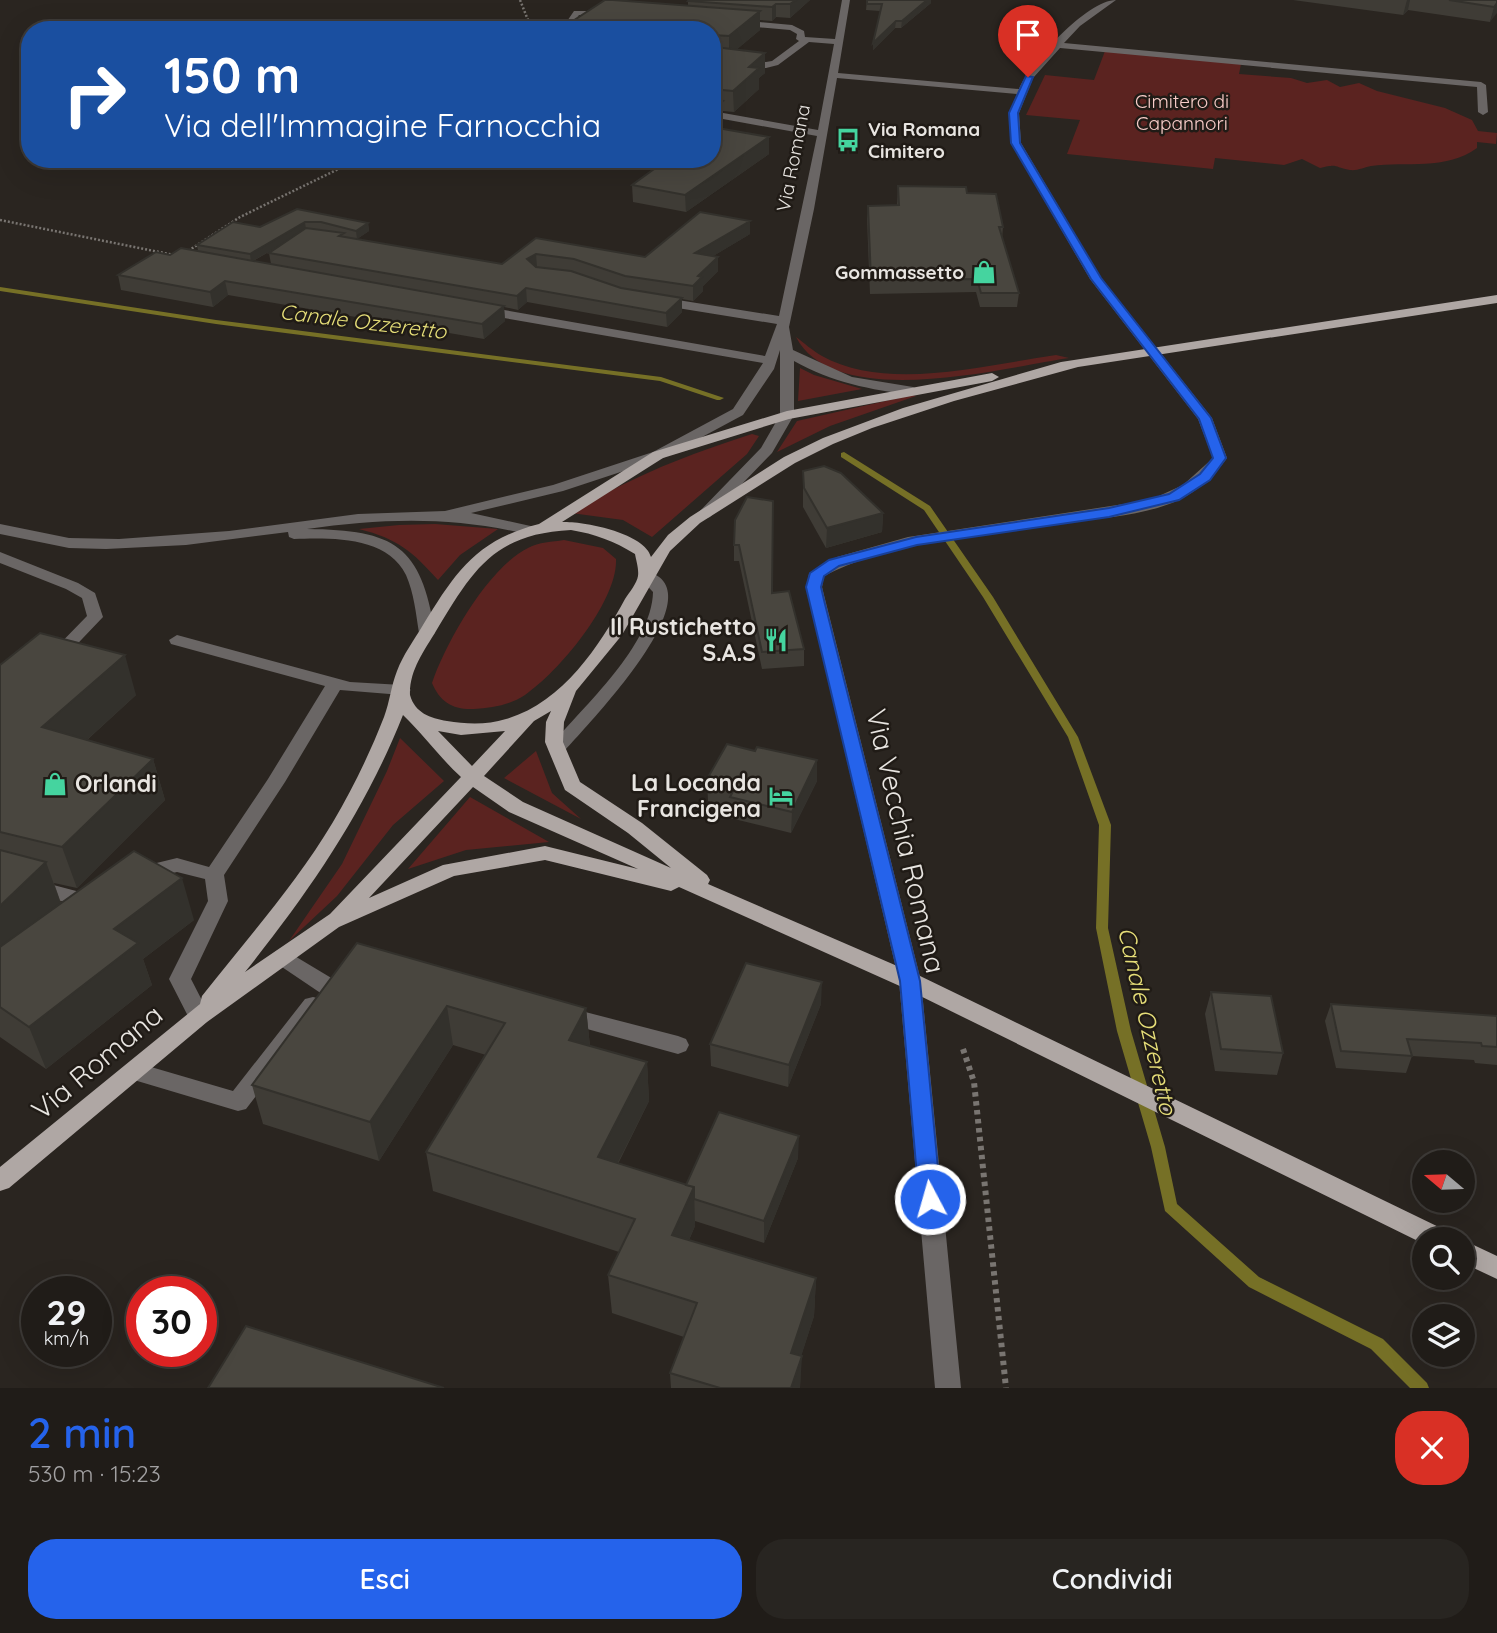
<!DOCTYPE html>
<html lang="it">
<meta charset="utf-8">
<style>
:root{--surface:#201c18;--page:#282521;--text:#f1f3f6;--muted:#a2a1a2;--line:#3d3a37;--accent:#2563eb}
body{margin:0;font-family:Quicksand,sans-serif;background:var(--page);color:var(--text);height:100vh;display:flex;flex-direction:column;font-size:26px;white-space:nowrap}
*{box-sizing:border-box;margin:0}
p{font-size:23px;color:var(--muted)}
.icon{flex:none;width:38px;height:38px;fill:none;stroke:currentColor;stroke-width:2;stroke-linecap:round;stroke-linejoin:round}
.map{position:relative;height:1388px;overflow:hidden}
.side{display:flex;flex-direction:column;background:var(--surface);flex:1}
.side>*{flex:none}
.top-card{position:absolute;left:21px;top:21px;width:700px;height:147px;border-radius:28px;box-shadow:0 7px 28px #0002,0 0 0 2px var(--line);background:#1a4fa0;color:#fff;overflow:hidden}
.needle{width:46px;rotate:289deg}
.controls{position:absolute;left:1412px;top:1150px;display:grid;gap:14px}
.controls a{display:grid;place-items:center;width:63px;height:63px;border-radius:50%;background:var(--surface);box-shadow:0 7px 28px #0002,0 0 0 2px var(--line);font-size:35px}
.speed{position:absolute;left:21px;top:1276px;display:flex;gap:14px;font-size:35px;font-weight:700;text-align:center}
.speed>*{display:grid;place-content:center;width:91px;height:91px;border-radius:50%;background:var(--surface);box-shadow:0 7px 28px #0002,0 0 0 2px var(--line);line-height:1}
.speed small{font-size:18px;font-weight:400}
.speed .limit{border:10px solid #d22;background:#fff;color:#111}
.pin{position:absolute;display:grid;place-items:center;width:60px;height:60px;color:#fff;margin:-72px -30px;border-radius:50% 50% 50% 0;rotate:-45deg;box-shadow:0 0 7px #0007}
.pin .icon{rotate:45deg}
.me{position:absolute;width:77px;margin:-38px;rotate:354deg;stroke-linejoin:round;filter:drop-shadow(0 0 5px #0008)}
.turn{display:flex;align-items:center;gap:24px;height:147px;padding:0 28px;font-size:32px}
.turn .icon{width:91px;height:91px;stroke-width:2.5}
.turn b{display:block;font-size:49px;line-height:60px}
.round{display:grid;place-items:center;flex:none;width:74px;height:74px;border-radius:28px;background:var(--page)}
.summary{display:flex;align-items:center;justify-content:space-between;height:119px;padding:0 28px}
h1{font-size:42px;font-weight:600;line-height:52px;color:var(--accent)}
.button{display:flex;gap:14px;margin-top:auto;padding:14px 28px}
.button a{flex:1;height:80px;border-radius:28px;background:var(--accent);color:#fff;font-size:28px;font-weight:600;line-height:80px;text-align:center}
.button a+a{background:var(--page);color:var(--text)}
.map>svg:first-child{display:block}
.green{fill:#5b2320}
.lines{fill:none;stroke-linecap:round;stroke-linejoin:round}
.stream{fill:#767026;fill-rule:evenodd}
.path-far1{stroke:#797571;stroke-width:2.5;stroke-dasharray:2 2;stroke-linecap:butt}
.path{stroke:#797571;stroke-width:6;stroke-dasharray:4.5 4.5;stroke-linecap:butt}
.minor{fill:#6a6665;fill-rule:evenodd}
.major{fill:#afa7a4;fill-rule:evenodd}
.wall{fill:#3f3c36;fill-rule:evenodd}
.shaded-wall{fill:#33312c}
.building{fill:#49463f;stroke:#33312c;stroke-width:2}
.route{fill:#2563eb;stroke:#184099;stroke-width:2}
.labels{text-anchor:middle;stroke-width:5;stroke-linejoin:round;paint-order:stroke}
.far-park-label{font-size:19px;fill:#f9cdc9;stroke:#201b16}
.far-poi-label{font-size:19px;font-weight:bold;fill:#e8e5e1;stroke:#201b16;text-anchor:start}
.far-street-label{font-size:19px;fill:#e8e5e1;stroke:#201b16}
.far-water-label{font-size:21px;font-style:italic;fill:#e6de78;stroke:#201b16}
.poi-label{font-size:23px;font-weight:bold;fill:#e8e5e1;stroke:#201b16;text-anchor:end}
.water-label{font-size:24px;font-style:italic;fill:#e6de78;stroke:#201b16}
.near-street-label{font-size:28px;fill:#e8e5e1;stroke:#201b16}
</style>
<div class="map">
<svg width="1497" height="1388" viewBox="0 0 1497 1388">
<rect width="100%" height="100%" fill="#2a2520"/>
<g class="green">
<path d="M1105,51L1241,64L1239,74L1291,78L1307,83L1327,80L1340,87L1359,83L1377,91L1445,108L1472,120L1478,131L1497,133L1496,144L1477,142V148C1445,171 1407,161 1371,166C1365,167 1357,171 1350,170C1333,167 1339,163 1320,168L1302,159L1284,165L1215,158L1213,169L1067,154L1080,120L1026,115L1045,75L1094,80Z"/>
<path d="M796,337C804,343 813,351 822,356C887,392 985,365 1056,355L1069,358C1001,368 835,412 796,337Z"/>
<path d="M800,368L814,375L862,389L798,401Z"/>
<path d="M912,395L916,396L830,426L777,452L797,421Z"/>
<path d="M752,434L759,436L747,454L652,537L623,520L571,513C633,476 684,456 752,434Z"/>
<path d="M435,524L498,529L460,555L438,580C412,551 398,539 359,529L399,525Z"/>
<path d="M564,540L603,548L616,559C618,601 559,672 525,695C510,705 492,708 474,709C453,710 440,702 432,683C446,642 488,568 528,548C539,542 552,542 564,540Z"/>
<path d="M400,738L444,781L393,825L337,896L289,941L342,864L387,771Z"/>
<path d="M536,751L552,793L581,819L504,778Z"/>
<path d="M470,797L549,842L466,850L408,869Z"/>
</g>
<g class="lines">
<g class="stream">
<path d="M0,287L216,320L661,377L724,398L720,400H717L660,381L216,324L0,291Z"/>
<path d="M844,452L930,506L993,597L1078,737L1111,825L1108,928L1131,1031L1165,1147L1177,1204L1259,1277L1383,1339L1427,1383L1429,1388H1410L1371,1349L1249,1287L1165,1211L1151,1147L1117,1031L1096,928L1099,825L1068,737L983,597L924,510L841,457V453Z"/>
</g>
<g class="path-far1">
<path d="M520,0L532,30"/>
<path d="M0,220L174,255"/>
<path d="M185,253L240,217L359,159"/>
</g>
<path class="path" d="M963,1049L974,1082L1006,1388"/>
<g class="minor">
<path d="M842,0H850L838,73L1019,89C1030,63 1087,0 1116,0L1080,26L1064,43L1481,82L1486,85L1488,112L1483,115L1478,112L1477,87L1060,48L1033,78L1019,113L1021,143L1101,278L1212,418L1227,458C1215,475 1198,491 1179,500C1146,515 1105,518 1069,522C986,533 900,538 824,576L822,587L921,981L961,1388H935L899,981L806,587L809,574L837,557L908,537L1150,500L1183,485L1213,458L1198,419L1090,279L1011,143L1009,113L1017,94L837,78L814,209L789,327L793,350L852,377L913,387L920,391L913,395C871,390 831,382 794,361V415L772,453L710,517L705,519L697,514L761,448L780,415V350L774,369L743,415L663,458L563,491L471,513L535,527L538,530L535,533L530,535C455,516 383,518 307,529C395,530 421,545 435,633L427,638L419,633C416,614 414,593 406,575C387,536 331,538 294,539L289,537L288,532L186,545L106,549L69,548L0,534V524L69,538L119,539L229,531L358,514L445,511L553,485L653,452L733,409L763,363L481,314L475,310L481,306L765,356L777,324L659,305L653,301L659,297L779,316L817,136L712,117V111L818,130L834,44L809,42L778,65L766,68L712,63V57L766,62L772,61L799,41L796,39L797,34L790,30L735,25L738,20L792,25L804,31L805,37L835,39Z"/>
<path d="M574,11H612L616,13L612,15H579L569,30H561Z"/>
<path d="M0,552L78,583L95,593L103,617L62,660H50L48,656L87,616L82,598L66,589L0,563Z"/>
<path d="M646,571C721,590 584,728 563,753H551L548,749L551,745C584,706 652,645 653,592L638,576Z"/>
<path d="M177,635L350,682L402,685L411,690L402,695L340,690L285,782L224,875L228,901L191,979L210,1016L207,1022L199,1024L191,1022L169,979L208,901L205,879L177,872L143,880L136,878L133,873L136,868L177,858L209,867L268,779L325,686L171,644L169,640Z"/>
<path d="M0,871L80,892L92,889L99,891L102,896L99,901L80,906L0,885Z"/>
<path d="M283,949L338,982L341,988L338,994L330,996L322,994L276,963L272,957L276,951Z"/>
<path d="M313,997L321,999L324,1005L321,1011L246,1109L238,1111L134,1080L126,1077L123,1071L126,1065L134,1062L233,1091L305,999Z"/>
<path d="M566,1007L678,1036L686,1039L689,1045L686,1051L678,1054L558,1021L555,1015L558,1009Z"/>
</g>
<g class="major">
<path d="M1497,295V303L1078,367L954,401L872,428L833,444L795,463L700,523L670,551L622,635L576,691L564,722L563,742L580,782L642,823L707,875L710,880L708,884L918,975L1447,1231L1450,1239H1424V1244L902,987L679,887L671,891L545,860L454,876L339,927L207,1022L9,1188L0,1191V1167L200,1004L202,996C247,939 296,884 333,822C353,788 370,753 384,717C390,701 391,686 397,671C403,655 414,640 423,625C455,573 476,540 539,524L653,452L787,411L992,373L999,377L992,381L789,419L663,458L562,522C583,521 645,533 651,557L668,535L690,517L784,457L823,438L903,408L1061,362ZM571,530C595,534 614,541 635,554C636,560 639,569 638,576C637,583 629,593 625,599C599,647 562,703 506,719C487,725 466,724 447,721C430,718 415,713 410,695C409,671 424,651 436,631C473,570 493,534 571,530ZM551,711L546,722L545,742L565,790L628,833L671,868L523,802L484,776L534,721ZM403,715C423,734 440,758 461,777L330,914L245,972C309,892 365,811 403,715ZM438,731L461,735L505,731L472,766ZM473,787L509,812L638,869L545,846L443,865L369,898Z"/>
<path d="M1463,1240L1497,1256V1279L1463,1263Z"/>
</g>
</g>
<g class="wall">
<path d="M810,0L790,18L776,17L772,21L760,20V30L737,49L765,73L759,78V89L734,112L723,111V122L717,128L769,154L686,212L633,202L632,185L712,159V30L688,6V1Z"/>
<path d="M867,0H931V3L901,28H895L873,50V43L880,11L866,10Z"/>
<path d="M1293,0H1497L1490,22L1408,10L1403,15Z"/>
<path d="M898,186L967,193L1003,227L1002,239L1019,293L1017,307H980L976,292L870,294L867,219L868,206L897,205Z"/>
<path d="M297,209L368,223L369,231L357,239L502,264L536,238L645,257L750,234L713,256L718,257V271L703,286V291L693,301L682,299V312L667,327L527,302L518,310L504,307L505,321L484,339L228,295L213,307L121,290L118,275L170,255L198,251L197,245L260,227ZM281,245L269,253L271,264L253,261Z"/>
<path d="M803,471L883,513L882,532L826,548L803,507Z"/>
<path d="M773,501L772,593L804,649V666L762,669L739,561H734V545Z"/>
<path d="M0,665L136,695L87,740L153,759L165,800L77,888L54,883L61,903L194,920L143,959L152,985L46,1069L0,1037Z"/>
<path d="M707,779L817,781L791,833L730,818V806L708,801Z"/>
<path d="M357,943L586,1008L590,1046L647,1062L649,1101L618,1164L686,1185L798,1158L764,1243L695,1221V1226L689,1240L816,1278L814,1316L801,1356L800,1388H671L670,1373L684,1337L612,1313L608,1275L619,1252L433,1191L426,1152L486,1055L453,1045L379,1161L263,1124L252,1085Z"/>
<path d="M1211,992L1283,1053L1277,1075L1215,1071L1205,1014Z"/>
<path d="M821,1004L788,1087L711,1066L710,1044Z"/>
<path d="M1331,1004L1497,1016V1065L1475,1063L1474,1060L1412,1056L1406,1073L1336,1068L1325,1021Z"/>
</g>
<g class="shaded-wall">
<path d="M796,0H810L790,18V4Z"/>
<path d="M927,0H931V3L901,28L902,21Z"/>
<path d="M1407,0H1410L1408,10L1403,15Z"/>
<path d="M1497,3V13L1490,22L1494,7Z"/>
<path d="M776,4V17L772,21V7Z"/>
<path d="M760,11V30L729,56V36Z"/>
<path d="M896,21L895,28L873,50V43Z"/>
<path d="M765,53V73L759,78V89L734,112L733,91L749,67Z"/>
<path d="M723,101V122L712,132V110Z"/>
<path d="M769,137V154L686,212L685,195Z"/>
<path d="M750,221V234L695,267V253Z"/>
<path d="M305,222L306,230L251,262L250,254Z"/>
<path d="M368,223L369,231L357,239L356,231Z"/>
<path d="M536,254L537,267L529,273L527,259Z"/>
<path d="M718,257V271L703,286V291L693,301V286L698,276Z"/>
<path d="M225,281L228,295L213,307L210,292Z"/>
<path d="M526,288L527,302L518,310L517,296Z"/>
<path d="M682,298V312L667,327L666,313Z"/>
<path d="M504,306L505,321L484,339L482,324Z"/>
<path d="M883,513L882,532L826,548L827,528Z"/>
<path d="M125,655L136,695L56,768L42,727Z"/>
<path d="M153,759L165,800L77,888L62,847Z"/>
<path d="M817,760V781L791,833L792,812Z"/>
<path d="M46,862L61,904L0,964V906Z"/>
<path d="M182,878L194,920L143,959L152,985L46,1069L29,1027L114,929Z"/>
<path d="M822,982L821,1004L788,1087L789,1065Z"/>
<path d="M447,1006L453,1045L379,1161L370,1122Z"/>
<path d="M586,1008L590,1047L569,1040Z"/>
<path d="M647,1062L649,1101L601,1196L598,1157Z"/>
<path d="M799,1136L798,1158L764,1243V1221Z"/>
<path d="M694,1187L695,1226L674,1274L672,1235Z"/>
<path d="M816,1278L814,1316L791,1388V1353Z"/>
<path d="M802,1356L800,1388H791Z"/>
</g>
<g class="building">
<path d="M605,0H613L760,11L729,36L712,35V30H559Z"/>
<path d="M689,0H796L790,4H776L772,7L688,1Z"/>
<path d="M867,0H927L902,21H896L873,43L882,4H867Z"/>
<path d="M1449,0H1497V3L1494,7Z"/>
<path d="M712,46L715,47L765,53L749,67L759,68L733,91L712,89Z"/>
<path d="M712,98L723,101L712,110Z"/>
<path d="M712,127L769,137L685,195L632,185L668,159H712Z"/>
<path d="M898,186L966,187L967,193L996,194L1003,227H999L1019,293H981L977,279L871,280L868,206L899,205Z"/>
<path d="M297,209L368,223L356,231L321,222H305L250,254L197,245L233,222L260,227Z"/>
<path d="M700,212L750,221L695,253L718,257L698,276L702,277L693,286L625,276L574,259L536,254L527,259L536,267L571,271L621,288L682,298L666,313L526,288L517,296L269,253L306,228L344,233L339,236L502,264L536,238L645,257Z"/>
<path d="M181,248L504,306L482,324L225,281L210,292L118,275L156,252L170,255Z"/>
<path d="M824,466L841,473L883,513L827,528L804,488L803,471Z"/>
<path d="M747,497L773,501L772,593L789,591L804,649L762,652L739,545H734L735,520Z"/>
<path d="M40,633L125,655L42,727L153,759L62,847L0,832V665Z"/>
<path d="M727,744L755,751L757,747L817,760L792,812L730,797L736,786L707,779Z"/>
<path d="M0,850L46,862L0,906Z"/>
<path d="M134,851L182,878L114,929L138,943L29,1027L0,1007V947Z"/>
<path d="M357,943L586,1008L569,1040L647,1062L598,1157L694,1187L672,1235L816,1278L791,1353L802,1356L791,1388H720L670,1373L697,1303L608,1275L635,1219L426,1152L505,1023L447,1006L370,1122L252,1085Z"/>
<path d="M746,963L822,982L789,1065L710,1044Z"/>
<path d="M1211,992L1271,996L1283,1053L1221,1049Z"/>
<path d="M1331,1004L1497,1016V1047L1482,1046L1481,1043L1407,1039L1412,1056L1341,1051Z"/>
<path d="M719,1112L799,1136L764,1221L694,1199V1187L686,1185Z"/>
<path d="M246,1326L444,1388H208Z"/>
</g>
<path class="route" d="M1026,76L1033,77L1018,113L1020,143L1101,278L1211,418L1226,458L1210,480L1179,500L1109,517L917,545L839,566L824,576L821,587L825,604L920,981L941,1199L938,1205L930,1208L922,1205L919,1199L900,981L810,604L806,587L810,573L829,560L916,537L1109,508L1169,494L1200,474L1213,458L1199,419L1091,279L1011,143L1009,113Z"/>
<defs>
<g id="bus-bare" transform="scale(1.89)"><path d="M-5-6H5V4H4V6H2V4H-2V6H-4V4H-5ZM-3.5-4V0h7V-4ZM-3.5 1.2v1.5H-2V1.2ZM2 1.2v1.5H3.5V1.2Z" fill="#45d49f" stroke="#201b16" stroke-width="2.5" paint-order="stroke"/></g>
<g id="shop-bare" transform="scale(1.89)"><path d="M-5-2.5h2.3a2.7 3.5 0 0 1 5.4 0H5L5.5 6h-11ZM-1.5-2.5h3a1.5 2.3 0 0 0-3 0Z" fill="#45d49f" stroke="#201b16" stroke-width="2.5" paint-order="stroke"/></g>
<g id="restaurant-bare" transform="scale(1.89)"><path d="M-5-6h1v4h1v-4h1v4h1v-4h1v5L-1.5 .5V6h-2V.5L-5-1ZM5-6V6H3V1.5H1.5Q1.5-4 5-6Z" fill="#45d49f" stroke="#201b16" stroke-width="2.5" paint-order="stroke"/></g>
<g id="hotel-bare" transform="scale(1.89)"><path d="M-6-4.5h1.5V1H6V5H4.5V3h-9V5H-6ZM-4 0a1.8 1.8 0 1 1 3.6 0ZM.5 0V-2.5h3Q6-2.5 6 0Z" fill="#45d49f" stroke="#201b16" stroke-width="2.5" paint-order="stroke"/></g>
</defs>
<g fill-rule="evenodd">
<use href="#bus-bare" x="848" y="140"/>
<use href="#shop-bare" x="984" y="272"/>
<use href="#restaurant-bare" x="776" y="640"/>
<use href="#shop-bare" x="55" y="784"/>
<use href="#hotel-bare" x="781" y="796"/>
</g>
<g class="labels">
<g class="far-park-label">
<text x="1182" y="108">Cimitero di<tspan x="1182" dy="22">Capannori</tspan></text>
</g>
<g class="far-poi-label">
<text x="868" y="136">Via Romana<tspan x="868" dy="22">Cimitero</tspan></text>
<text x="964" y="279" text-anchor="end">Gommassetto</text>
</g>
<g class="far-street-label">
<text transform="translate(793 158) rotate(-79)" y="7">Via Romana</text>
</g>
<g class="far-water-label">
<text transform="translate(363 322) rotate(7)" y="7">Canale Ozzeretto</text>
</g>
<g class="poi-label">
<text x="756" y="635">Il Rustichetto<tspan x="756" dy="26">S.A.S</tspan></text>
<text x="761" y="791">La Locanda<tspan x="761" dy="26">Francigena</tspan></text>
<text x="75" y="792" text-anchor="start">Orlandi</text>
</g>
<g class="water-label">
<text transform="translate(1147 1021) rotate(77)" y="8">Canale Ozzeretto</text>
</g>
<g class="near-street-label">
<text transform="translate(906 841) rotate(77)" y="10">Via Vecchia Romana</text>
<text transform="translate(97 1062) rotate(-40)" y="10">Via Romana</text>
</g>
</g>
</svg>
<div class="controls">
<a><svg class="needle" viewBox="-14 -14 28 28"><path d="M0-13l5 13h-10z" fill="#e53935"/><path d="M0 13l5-13h-10z" fill="#a2a1a2"/></svg></a>
<a><svg class="icon" aria-label="search" viewBox="0 0 24 24"><circle cx="10" cy="10" r="6"/><path d="M15 15l6 6"/></svg></a>
<a><svg class="icon" aria-label="layers" viewBox="0 0 24 24"><path d="M12 4l9 5-9 5-9-5zM3 14l9 5 9-5"/></svg></a>
</div>
<div class="speed"><div>29<small>km/h</small></div><div class="limit">30</div></div>
<div class="pin" style="left:1028px;top:77px;background:#d93025"><svg class="icon" aria-label="arrive" viewBox="0 0 24 24"><path d="M6 21V4h12l-3 4 3 4H6"/></svg></div>
<svg class="me" style="left:930px;top:1199px" viewBox="-20 -20 40 40"><circle r="17" fill="#2563eb" stroke="#fff" stroke-width="3"/><path d="M0-11L8 9 0 5-8 9z" fill="#fff"/></svg>
<div class="top-card">
<div class="turn"><svg class="icon" aria-label="right" viewBox="0 0 24 24"><path d="M7 20v-9h11M14 6l5 5-5 5"/></svg><div><b>150 m</b>Via dell'Immagine Farnocchia</div></div>
</div>
</div>
<section class="side">
<div class="summary"><div><h1>2 min</h1><p>530 m · 15:23</p></div><a class="round" style="background:#d93025;color:#fff"><svg class="icon" aria-label="close" viewBox="0 0 24 24"><path d="M6 6l12 12M18 6L6 18"/></svg></a></div>
<div class="button"><a>Esci</a><a>Condividi</a></div>
</section>
